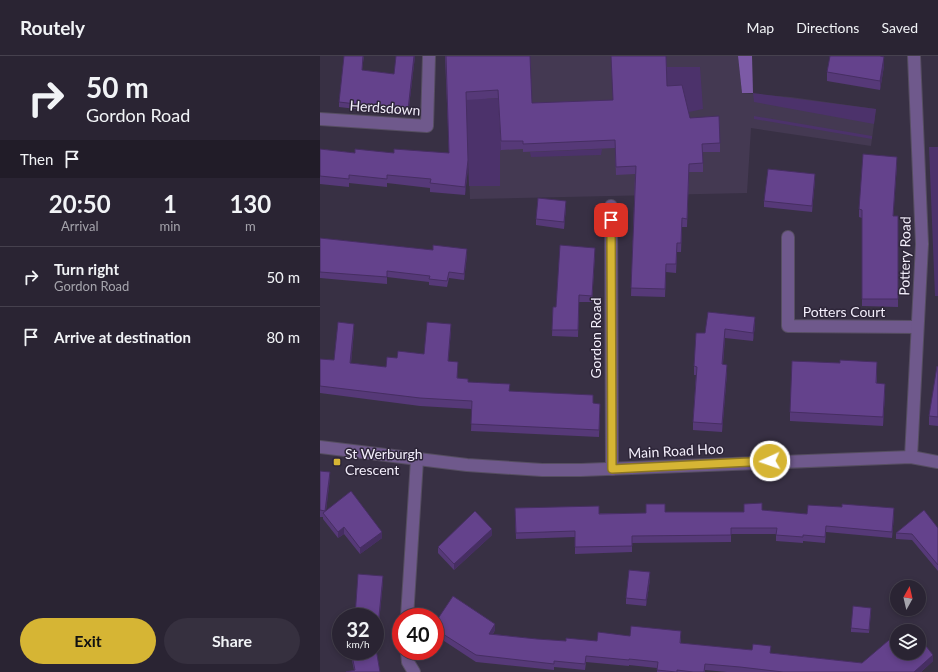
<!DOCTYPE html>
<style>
:root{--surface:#2a2433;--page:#36303f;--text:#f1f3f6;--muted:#a5a4ac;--line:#46414e;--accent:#d6b534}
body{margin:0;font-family:Lato,sans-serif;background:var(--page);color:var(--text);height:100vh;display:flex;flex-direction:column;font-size:15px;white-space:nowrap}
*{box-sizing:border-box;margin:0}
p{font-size:13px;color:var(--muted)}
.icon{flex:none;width:22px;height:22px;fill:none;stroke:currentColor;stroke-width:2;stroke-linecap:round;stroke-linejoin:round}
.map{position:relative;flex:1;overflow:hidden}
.side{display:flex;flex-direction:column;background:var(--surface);width:320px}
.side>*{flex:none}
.banner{background:#2a2433;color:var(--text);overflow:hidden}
.needle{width:26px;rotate:8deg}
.buttons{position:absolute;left:570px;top:524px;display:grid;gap:8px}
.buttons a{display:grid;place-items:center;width:36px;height:36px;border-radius:50%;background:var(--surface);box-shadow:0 2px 6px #0003,0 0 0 1px var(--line);font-size:20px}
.speed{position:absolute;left:12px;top:552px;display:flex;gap:8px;font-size:20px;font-weight:700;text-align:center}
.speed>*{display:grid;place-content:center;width:52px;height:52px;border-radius:50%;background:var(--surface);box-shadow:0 2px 6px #0003,0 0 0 1px var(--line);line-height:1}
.speed small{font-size:10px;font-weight:400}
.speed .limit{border:6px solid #d22;background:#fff;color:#111}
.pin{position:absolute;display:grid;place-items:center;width:34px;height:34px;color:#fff;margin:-17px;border-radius:8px;box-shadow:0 2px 6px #0006}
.me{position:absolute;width:44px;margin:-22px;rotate:267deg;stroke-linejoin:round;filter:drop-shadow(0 0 3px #0008)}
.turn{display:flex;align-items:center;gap:14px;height:84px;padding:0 20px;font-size:18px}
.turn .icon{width:52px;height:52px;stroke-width:2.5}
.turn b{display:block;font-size:28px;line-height:34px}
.then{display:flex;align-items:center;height:38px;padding:0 20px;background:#0003;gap:8px;font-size:15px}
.eta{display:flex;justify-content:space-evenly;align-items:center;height:68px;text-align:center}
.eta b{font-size:24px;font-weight:700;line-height:28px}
.primary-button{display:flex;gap:8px;margin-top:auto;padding:8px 20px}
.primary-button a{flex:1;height:46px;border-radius:24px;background:var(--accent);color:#111;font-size:16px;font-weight:700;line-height:46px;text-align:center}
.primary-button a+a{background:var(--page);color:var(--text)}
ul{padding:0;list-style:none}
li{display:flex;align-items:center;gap:12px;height:60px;padding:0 20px;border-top:1px solid var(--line)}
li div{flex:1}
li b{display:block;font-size:15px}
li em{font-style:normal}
header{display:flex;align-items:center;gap:24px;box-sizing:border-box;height:56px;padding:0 20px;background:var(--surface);border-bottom:1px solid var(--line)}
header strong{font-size:19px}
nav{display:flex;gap:22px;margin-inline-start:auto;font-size:14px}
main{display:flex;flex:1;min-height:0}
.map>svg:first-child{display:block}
.built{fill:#443952}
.green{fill:#4c326b}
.forest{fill:#7c5aa6}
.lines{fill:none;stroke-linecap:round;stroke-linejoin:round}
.minor-casing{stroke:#564e61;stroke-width:14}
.tertiary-casing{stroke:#564e61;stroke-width:14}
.minor{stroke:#6f598c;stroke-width:12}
.tertiary{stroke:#6f598c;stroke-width:12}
.wall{fill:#563978}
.shaded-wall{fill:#462e62}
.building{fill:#64428c;stroke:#462e62}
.route-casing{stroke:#8b7622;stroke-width:10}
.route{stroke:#d6b534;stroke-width:7}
.poi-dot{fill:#d6b534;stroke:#2e2639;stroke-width:1.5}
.labels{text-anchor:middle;stroke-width:3;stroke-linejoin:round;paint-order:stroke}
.street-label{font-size:14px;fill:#f3eefb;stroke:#2e2639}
.poi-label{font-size:14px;fill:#f3eefb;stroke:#2e2639;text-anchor:start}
</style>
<header>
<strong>Routely</strong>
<nav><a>Map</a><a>Directions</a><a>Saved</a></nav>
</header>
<main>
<section class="side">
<div class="banner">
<div class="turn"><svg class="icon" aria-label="right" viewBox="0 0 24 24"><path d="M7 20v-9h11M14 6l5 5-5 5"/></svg><div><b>50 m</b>Gordon Road</div></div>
<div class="then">Then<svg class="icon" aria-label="arrive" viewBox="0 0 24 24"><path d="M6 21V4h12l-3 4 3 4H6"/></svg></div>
</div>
<div class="eta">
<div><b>20:50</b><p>Arrival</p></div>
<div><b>1</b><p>min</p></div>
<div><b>130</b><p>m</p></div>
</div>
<ul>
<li><svg class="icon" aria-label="right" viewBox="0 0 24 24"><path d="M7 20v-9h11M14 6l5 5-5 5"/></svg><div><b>Turn right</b><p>Gordon Road</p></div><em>50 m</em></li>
<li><svg class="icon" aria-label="arrive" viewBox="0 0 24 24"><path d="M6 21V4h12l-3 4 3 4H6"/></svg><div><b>Arrive at destination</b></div><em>80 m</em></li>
</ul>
<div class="primary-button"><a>Exit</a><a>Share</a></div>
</section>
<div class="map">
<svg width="618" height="616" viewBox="0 0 618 616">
<rect width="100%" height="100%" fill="#383044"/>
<path class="built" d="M144,0H418L422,37L471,41L556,53L551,90L431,72L427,137L150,143Z"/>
<g class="green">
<path d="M144,0L167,43L178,42L181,94L180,95V130H149Z"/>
<path d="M346,11H380L383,53L369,56V60L347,38Z"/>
<path d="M433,37L556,53L554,68L434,46Z"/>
<path d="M434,60L552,80V83L434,63Z"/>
<path d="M609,91H618V240H615Z"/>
<path d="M282,93L281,99L211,101L210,96Z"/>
</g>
<path class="forest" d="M418,0H432L433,37H422Z"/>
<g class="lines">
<g class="minor-casing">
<g id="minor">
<path d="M0,63L107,70L109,0"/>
<path d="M291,150L292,413"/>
<path d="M468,181V270L597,271"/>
<path d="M591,401L602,188L594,0"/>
<path d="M87,561L97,404"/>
<path d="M87,595L88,606L94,616"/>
</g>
</g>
<g class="tertiary-casing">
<path id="tertiary" d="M0,391L147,409L222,414H261L591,401L618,406"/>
</g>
<use href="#minor" class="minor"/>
<use href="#tertiary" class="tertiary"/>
</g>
<g class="wall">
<path d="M44,0L42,14L74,18L95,0L88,59L19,51V46Z"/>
<path d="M125,0L212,47L292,44L347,30L370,62L400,87V96H383V116H369L367,171H362L361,196H357L356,217L346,216L345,241L311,240L315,118L296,119L295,92L203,96V93L181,94L178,42L146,44L148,112L145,139L110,136V132L67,127V131L29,127V131L0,128V93L35,97H129Z"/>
<path d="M564,10L560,34L507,25V16Z"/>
<path d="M577,108L573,160H578V251L542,250V162L539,161V153Z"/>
<path d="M495,124L492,156L444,151V145Z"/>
<path d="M246,151L244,173L216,169V163Z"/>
<path d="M0,182L147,199L144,224L129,222L127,231L109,229V226L67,221V228L0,222Z"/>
<path d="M275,198L272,246H259L258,281L232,280L233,251H236Z"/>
<path d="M435,261V269L433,285L405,282L403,308L407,317L402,376L373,374V366L376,319H374V310L385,277Z"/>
<path d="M34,275L31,307L66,311L77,302L104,298L131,275L128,305L138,322L148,326L190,335L273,347L280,355L279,381L151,375L152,353L100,350L0,337V303L14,304Z"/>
<path d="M618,311V370L609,369V360Z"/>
<path d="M557,315V327L565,337L563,370L470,365V356Z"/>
<path d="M0,415L10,422L6,455L62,482L40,498L24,478L18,482L3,463V461H0Z"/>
<path d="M442,454L487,458L574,459L572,482L506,476L505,487L483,485V487L456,485V478H411V486L312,487V496L255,498V481L196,483L195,458L326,457L345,456H424Z"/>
<path d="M618,472V515L592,484L576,483V477Z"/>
<path d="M172,479L134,514L118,497V491Z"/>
<path d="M330,523L326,550L306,548V542Z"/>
<path d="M63,526L58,576H55V561Z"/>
<path d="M551,555L549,577L531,576V572Z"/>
<path d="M115,567L175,574L173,578L217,583L246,585H277L310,580L361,582V587L542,607L576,592L613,605L601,616H407L385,614V616H337V612L309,609V610L266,606L265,614L234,611V614L156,606L115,579Z"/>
<path d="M30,595H55L60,616L34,614Z"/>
</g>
<g class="shaded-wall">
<path d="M94,0H95L88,59V54Z"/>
<path d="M564,1V10L560,34V25Z"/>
<path d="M577,101V108L573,168V160Z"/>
<path d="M148,104V112L145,139V131Z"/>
<path d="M495,118V124L492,156V150Z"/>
<path d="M246,145V151L244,173V166Z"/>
<path d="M147,193V199L144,224V218Z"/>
<path d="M435,261V269L433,285V277Z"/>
<path d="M34,268V275L30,315V307Z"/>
<path d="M131,268V275L128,313V305Z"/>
<path d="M405,273V282L402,316V308Z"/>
<path d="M407,309V317L402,376V368Z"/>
<path d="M565,328V337L563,370V361Z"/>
<path d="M10,416V422L5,461V455Z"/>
<path d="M574,452V459L572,482V476Z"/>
<path d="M24,471V478L18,482V476Z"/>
<path d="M172,473V479L134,514V508Z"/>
<path d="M62,476V482L40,498V492Z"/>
<path d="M330,516V523L326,550V544Z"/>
<path d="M63,520V526L58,576V570Z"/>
<path d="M175,568V574L169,584V578Z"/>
<path d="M613,599V605L601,616H594Z"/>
</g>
<g class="building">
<path d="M24,0H43L42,14L74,18L76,0H94L88,54L19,46Z"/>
<path d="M126,0H210L212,47L293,44L291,0H346L347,30L362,29L370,62L399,60L400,87L382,88L383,107L369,108L367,163L362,162L361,187H357L356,208H346L345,233L311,232L316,110L296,111L295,84L203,88V85H181L178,34L146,36L148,104L145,131L110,127L111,123L67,119V123L29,119V123L0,120V93L35,97V93L74,97V93L129,97Z"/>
<path d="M510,0H560L564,1L560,25L507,16Z"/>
<path d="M543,98L577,101L573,160H578V243H542V154L539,153Z"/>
<path d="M448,113L495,118L492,150L444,145Z"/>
<path d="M218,142L246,145L244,166L216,163Z"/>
<path d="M0,182L113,194V189L147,193L144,218L129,216L127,225L109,223L110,220L67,215V221L0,216Z"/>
<path d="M240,189L275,192L272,240L259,239L258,274H232L233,251H236Z"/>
<path d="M388,256L435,261L433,277L405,273L402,308L407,309L402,368L373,366L377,311L374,310L376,277H385Z"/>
<path d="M18,266L34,268L30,307L66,311L67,301L77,302L78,295L104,298L107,266L131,268L128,305L138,306L137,322L148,323V326L190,328L189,335L273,339V347L280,348L279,374L151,368L152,345L100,342L0,330V303L14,304Z"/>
<path d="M520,304L557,306L556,327L565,328L563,361L470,356L472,305L520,307Z"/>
<path d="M617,310L618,311V361L609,360Z"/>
<path d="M0,415L10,416L5,455L0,454Z"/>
<path d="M31,435L62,476L40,492L24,471L18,476L3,457Z"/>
<path d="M442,447V454L487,458L488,449L522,451V448L574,452L572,476L506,470L505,481L483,479V481L456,479L457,472H411V479L312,480V490L255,491V475L196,477L195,452L279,450V458L326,457V448H345V456H424V448Z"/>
<path d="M604,454L618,472V509L592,478L576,477Z"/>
<path d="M155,455L172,473L134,508L118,491Z"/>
<path d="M309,514L330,516L326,544L306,542Z"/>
<path d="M38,518L63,520L58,570H55V561H35Z"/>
<path d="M133,540L175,568L169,578L217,583L246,585V582L277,585L278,576L310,580L311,570L361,575L360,587L432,594L433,588L451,590L450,597L542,607L569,584L576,592H577V597H599V581L613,599L594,616H463L420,611L385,608L384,616H373L357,614V616H356L337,614L338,606L309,603V604L266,600L265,608L234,605V608L156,599L115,573V567Z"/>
<path d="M533,550L551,552L549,574L531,572Z"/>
<path d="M55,587L60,616H26L35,614L31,595H55Z"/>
</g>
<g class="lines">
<g class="route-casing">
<path id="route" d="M291,164L292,413L450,405"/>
</g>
<use href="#route" class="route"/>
</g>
<rect class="poi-dot" x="13" y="402" width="8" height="8" rx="2"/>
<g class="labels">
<g class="street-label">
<text transform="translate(65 52) rotate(4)" y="5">Herdsdown</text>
<text transform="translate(585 200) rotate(-89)" y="5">Pottery Road</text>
<text x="524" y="261">Potters Court</text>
<text transform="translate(276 282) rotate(-90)" y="5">Gordon Road</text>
<text transform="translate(356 395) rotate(-3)" y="5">Main Road Hoo</text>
</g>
<g class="poi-label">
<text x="25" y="403">St Werburgh<tspan x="25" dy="16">Crescent</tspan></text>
</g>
</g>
</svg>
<div class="buttons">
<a><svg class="needle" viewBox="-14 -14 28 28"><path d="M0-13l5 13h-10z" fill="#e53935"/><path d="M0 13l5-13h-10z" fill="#a5a4ac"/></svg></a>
<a><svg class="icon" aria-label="layers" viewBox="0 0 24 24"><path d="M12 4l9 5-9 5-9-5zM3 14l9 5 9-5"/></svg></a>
</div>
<div class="speed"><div>32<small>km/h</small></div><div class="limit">40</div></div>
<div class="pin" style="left:291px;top:164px;background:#d93025"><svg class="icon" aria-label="arrive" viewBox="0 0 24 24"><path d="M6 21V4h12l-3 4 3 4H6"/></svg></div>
<svg class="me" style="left:450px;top:405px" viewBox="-20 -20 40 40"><circle r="17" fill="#d6b534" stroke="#fff" stroke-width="3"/><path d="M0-11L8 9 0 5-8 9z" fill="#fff"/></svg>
</div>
</main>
